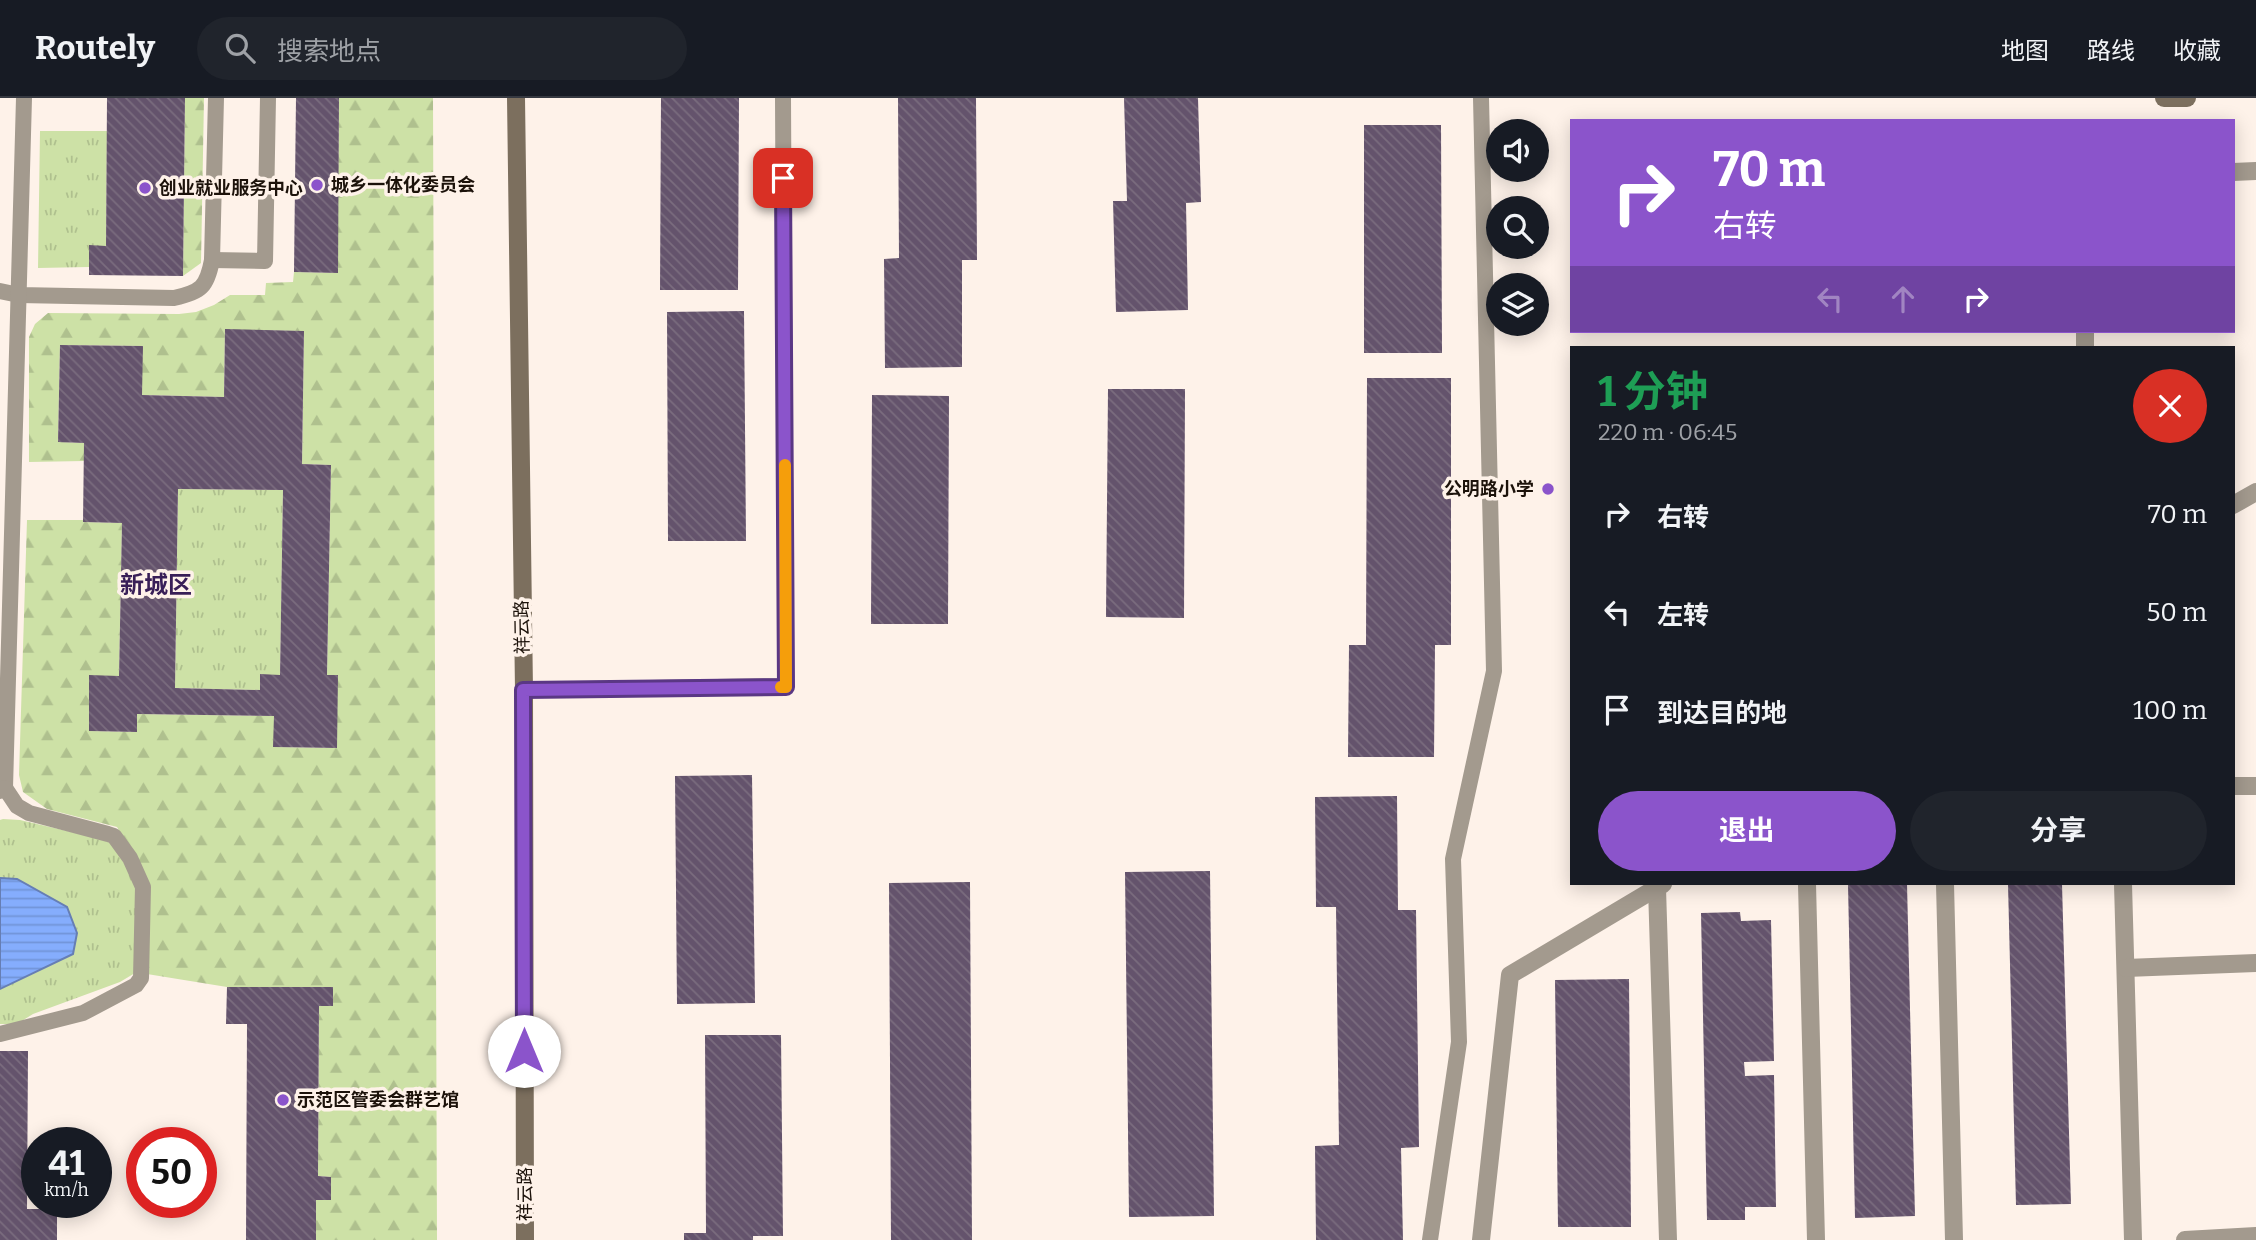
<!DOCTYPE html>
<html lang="zh">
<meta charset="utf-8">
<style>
:root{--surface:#171b24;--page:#20242c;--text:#f1f3f6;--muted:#9ea1a6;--line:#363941;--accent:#8b54cb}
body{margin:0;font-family:Bitter,"Noto Sans SC",serif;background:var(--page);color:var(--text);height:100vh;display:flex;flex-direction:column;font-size:26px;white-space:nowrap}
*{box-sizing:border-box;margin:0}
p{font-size:23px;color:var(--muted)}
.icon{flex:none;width:38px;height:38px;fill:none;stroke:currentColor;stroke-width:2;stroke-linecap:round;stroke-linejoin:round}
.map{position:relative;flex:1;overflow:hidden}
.side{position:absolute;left:1570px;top:248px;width:665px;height:539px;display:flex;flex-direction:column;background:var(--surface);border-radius:0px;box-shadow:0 4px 18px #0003}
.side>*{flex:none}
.banner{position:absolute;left:1570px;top:21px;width:665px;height:214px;border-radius:0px;box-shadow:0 4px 18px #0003;background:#8b54cb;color:#fff;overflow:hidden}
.controls{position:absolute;left:1486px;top:21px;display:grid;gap:14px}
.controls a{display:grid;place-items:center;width:63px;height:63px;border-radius:50%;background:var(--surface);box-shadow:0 4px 18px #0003;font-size:35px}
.speed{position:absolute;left:21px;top:1029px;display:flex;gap:14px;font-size:35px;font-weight:700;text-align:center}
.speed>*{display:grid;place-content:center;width:91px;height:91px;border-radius:50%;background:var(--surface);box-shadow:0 4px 18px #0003;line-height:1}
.speed small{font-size:18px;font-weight:400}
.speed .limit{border:10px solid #d22;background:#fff;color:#111}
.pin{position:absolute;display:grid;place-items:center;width:60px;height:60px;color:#fff;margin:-30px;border-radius:14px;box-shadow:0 4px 10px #0006}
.me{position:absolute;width:77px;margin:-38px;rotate:0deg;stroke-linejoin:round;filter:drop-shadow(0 0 5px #0008)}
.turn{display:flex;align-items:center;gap:24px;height:147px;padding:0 28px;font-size:32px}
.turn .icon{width:91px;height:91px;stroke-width:2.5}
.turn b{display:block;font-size:49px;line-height:60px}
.lanes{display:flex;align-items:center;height:66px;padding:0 28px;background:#0003;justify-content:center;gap:35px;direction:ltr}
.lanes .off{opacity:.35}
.round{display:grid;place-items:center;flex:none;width:74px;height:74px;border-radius:37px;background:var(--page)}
.summary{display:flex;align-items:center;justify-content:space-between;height:119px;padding:0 28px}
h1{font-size:42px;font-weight:700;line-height:52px;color:#1e9e55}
.button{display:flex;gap:14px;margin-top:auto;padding:14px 28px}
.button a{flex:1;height:80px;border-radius:42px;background:var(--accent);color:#fff;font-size:28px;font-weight:700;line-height:80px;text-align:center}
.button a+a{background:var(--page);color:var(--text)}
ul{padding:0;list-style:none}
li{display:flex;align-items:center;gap:21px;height:98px;padding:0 28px}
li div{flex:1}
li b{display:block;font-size:26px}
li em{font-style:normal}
header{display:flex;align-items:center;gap:42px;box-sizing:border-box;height:98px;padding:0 35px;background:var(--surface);border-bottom:2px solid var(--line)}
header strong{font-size:33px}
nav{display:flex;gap:38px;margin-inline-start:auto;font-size:24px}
.search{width:490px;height:63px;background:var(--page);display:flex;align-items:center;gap:18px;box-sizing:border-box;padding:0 24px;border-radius:38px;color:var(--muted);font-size:26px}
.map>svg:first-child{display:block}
.grass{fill:url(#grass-tufts)}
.forest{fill:url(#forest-firs)}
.water{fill:url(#water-rules);stroke:#667eb4;stroke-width:2}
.building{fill:url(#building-back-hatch);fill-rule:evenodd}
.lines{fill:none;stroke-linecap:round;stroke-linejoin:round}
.lane{stroke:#a39a8e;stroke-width:16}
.street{stroke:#a39a8e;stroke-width:18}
.secondary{stroke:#7c6f5e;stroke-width:18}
.route-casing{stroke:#5a3784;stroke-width:18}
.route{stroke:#8b54cb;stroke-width:12}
.slow{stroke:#f59e0b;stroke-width:12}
.poi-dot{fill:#8b54cb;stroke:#fef2e9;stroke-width:2.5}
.labels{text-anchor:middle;stroke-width:7;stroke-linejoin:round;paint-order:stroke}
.poi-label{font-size:18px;font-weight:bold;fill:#1c120a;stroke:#fef2e9;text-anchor:start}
.street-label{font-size:18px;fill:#1c120a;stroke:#fef2e9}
.district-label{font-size:24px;font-weight:bold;fill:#381e57;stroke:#fef2e9}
</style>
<header>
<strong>Routely</strong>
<div class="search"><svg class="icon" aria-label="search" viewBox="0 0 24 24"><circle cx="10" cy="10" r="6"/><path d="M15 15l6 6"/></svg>搜索地点</div>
<nav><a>地图</a><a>路线</a><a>收藏</a></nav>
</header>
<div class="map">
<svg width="2256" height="1142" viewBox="0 0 2256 1142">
<defs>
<pattern id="grass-tufts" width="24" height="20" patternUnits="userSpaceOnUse" patternTransform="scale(1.75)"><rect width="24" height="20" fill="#cde1a6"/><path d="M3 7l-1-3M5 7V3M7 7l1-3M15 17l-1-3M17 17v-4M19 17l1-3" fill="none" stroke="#afc08e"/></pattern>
<pattern id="forest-firs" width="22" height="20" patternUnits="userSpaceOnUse" patternTransform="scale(1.75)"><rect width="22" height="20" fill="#cde1a6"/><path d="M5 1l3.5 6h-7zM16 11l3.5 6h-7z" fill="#afc08e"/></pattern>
<pattern id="water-rules" width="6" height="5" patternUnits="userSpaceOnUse" patternTransform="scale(1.75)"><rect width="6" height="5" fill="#85adfd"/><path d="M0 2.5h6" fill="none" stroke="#7294d8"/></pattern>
<pattern id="building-back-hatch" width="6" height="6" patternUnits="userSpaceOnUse" patternTransform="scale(1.75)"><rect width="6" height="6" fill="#64536c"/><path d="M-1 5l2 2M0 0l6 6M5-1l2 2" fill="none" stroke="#7a6c7e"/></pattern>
</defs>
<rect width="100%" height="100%" fill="#fef2e9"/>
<g class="grass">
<path d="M40,33H107L106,148H89V169L38,170Z"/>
<path d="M178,391L283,392L280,577H260V592L175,590Z"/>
<path d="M3,721L20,722L110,743L137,785L135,875L120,884L33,916L17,926H0V722Z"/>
</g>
<g class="forest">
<path d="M185,0H204L201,165L183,178Z"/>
<path d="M339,0H433L437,1142H316V1102L331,1101V1079L318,1078L319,908L333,889H227L147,876L148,785L117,729L47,711L23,694L19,677L27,422H83V424L122,425L119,578H89V633L137,634V616L274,618V649L336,650L327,577L331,367L302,366L304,233L225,232L224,299L142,297V248L60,247L58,344L84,345V363L29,364V239L35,226L48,215L179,216L196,214L214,207L230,197H265L266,185L293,184L294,174L337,175Z"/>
</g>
<path class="water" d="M0,780L17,781L67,809L77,835L73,856L0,891Z"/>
<g class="building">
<path d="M107,0H185L183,178L89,177V147L106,148Z"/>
<path d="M296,0H339L338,175L294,174Z"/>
<path d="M661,0H739L738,192H660Z"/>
<path d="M898,0H976L977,162H962V269L885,270L884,161L899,160Z"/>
<path d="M1124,0H1198L1201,104L1186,105L1188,212L1116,214L1113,103H1127Z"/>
<path d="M1364,27H1441L1442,255H1364Z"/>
<path d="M744,213L746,443H668L667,214Z"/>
<path d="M225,231L304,233L302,366L331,367L327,577H338L337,650L273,649L274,618L137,616V634L89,633V577L119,578L122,425L83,424L84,345L58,344L60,247L143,248L142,297L224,299ZM178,391L283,392L280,577L260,576V592L175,590Z"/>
<path d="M1367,280H1451V547H1435L1434,659H1348L1349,547H1366Z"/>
<path d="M1108,291H1185L1184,520L1106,519Z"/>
<path d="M872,297L949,298L948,526H871Z"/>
<path d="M752,677L755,905L677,906L675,678Z"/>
<path d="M1397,698L1398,812H1416L1419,1049L1401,1050L1403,1142H1316L1315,1048L1339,1047L1336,809H1316L1315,699Z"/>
<path d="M1210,773L1214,1118L1129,1119L1125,774Z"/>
<path d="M970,784L972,1142H891L889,785Z"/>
<path d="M1848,786H1907L1915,1118L1855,1120Z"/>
<path d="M2008,786H2062L2071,1106L2016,1107Z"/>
<path d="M1740,814L1741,823L1771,822L1774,963L1744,964L1745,978L1774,977L1776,1109H1745V1122H1707L1701,815Z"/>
<path d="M1629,881L1631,1129H1558L1555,882Z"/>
<path d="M227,889H333V908H319L318,1078L331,1079V1102H316V1142H246L247,926H226Z"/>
<path d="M705,937H781L783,1138H753V1142H684V1135H706Z"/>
<path d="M0,953H28L27,1111H57V1142H0Z"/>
</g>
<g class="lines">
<g class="lane">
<path d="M212,162L265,163L268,0"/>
<path d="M0,193L19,197L174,200C201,194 207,189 212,162L216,0"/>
<path d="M524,592L786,588L783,0"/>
<path d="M0,693L5,690L24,0"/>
<path d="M0,936L83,915L136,887L141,880L143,789L130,760L114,738L108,736L29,715L17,708L5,690"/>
<path d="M1430,1142L1459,944L1453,761L1494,573L1481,0"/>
</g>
<g class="street">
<path d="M2233,74L2256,73"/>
<path d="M2085,233V250"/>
<path d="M2233,407L2256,394"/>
<path d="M2233,688H2256"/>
<path d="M1807,786L1816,1142"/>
<path d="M1945,786L1954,1142"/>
<path d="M2123,786L2133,1142"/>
<path d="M1657,790L1668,1142"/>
<path d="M2126,870L2256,865"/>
<path d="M1481,1142L1510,877L1663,786"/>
<path d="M2185,1142L2256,1138"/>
</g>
<g class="secondary">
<path d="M516,0L524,592L525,1142"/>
<path d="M2164,0H2187"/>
</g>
</g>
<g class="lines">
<g class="route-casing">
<path id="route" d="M524,953L523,592L786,589L783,80"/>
</g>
<use href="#route" class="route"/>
<path class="slow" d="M781,589H786L785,367"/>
</g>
<g class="poi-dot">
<circle cx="317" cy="87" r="7"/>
<circle cx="145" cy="90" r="7"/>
<circle cx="1548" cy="391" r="7"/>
<circle cx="283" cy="1002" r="7"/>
</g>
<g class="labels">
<g class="poi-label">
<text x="331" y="93">城乡一体化委员会</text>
<text x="159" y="96">创业就业服务中心</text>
<text x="1534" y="397" text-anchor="end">公明路小学</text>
<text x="297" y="1008">示范区管委会群艺馆</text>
</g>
<g class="street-label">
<text transform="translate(522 529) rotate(-91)" y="6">祥云路</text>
<text transform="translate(525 1096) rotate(-90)" y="6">祥云路</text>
</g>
<g class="district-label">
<text x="156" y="495">新城区</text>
</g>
</g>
</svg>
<div class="controls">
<a><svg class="icon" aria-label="sound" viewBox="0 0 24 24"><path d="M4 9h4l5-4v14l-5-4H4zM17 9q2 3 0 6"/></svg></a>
<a><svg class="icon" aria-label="search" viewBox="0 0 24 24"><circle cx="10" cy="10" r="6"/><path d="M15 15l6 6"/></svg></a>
<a><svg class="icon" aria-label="layers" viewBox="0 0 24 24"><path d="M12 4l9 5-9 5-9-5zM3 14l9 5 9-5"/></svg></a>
</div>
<div class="speed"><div>41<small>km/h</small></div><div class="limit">50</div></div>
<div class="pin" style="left:783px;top:80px;background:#d93025"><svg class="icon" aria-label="arrive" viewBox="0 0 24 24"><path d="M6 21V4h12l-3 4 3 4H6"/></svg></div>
<svg class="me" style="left:524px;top:953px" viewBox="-20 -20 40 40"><circle r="19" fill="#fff"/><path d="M0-13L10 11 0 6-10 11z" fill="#8b54cb"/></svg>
<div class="banner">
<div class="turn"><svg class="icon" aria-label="right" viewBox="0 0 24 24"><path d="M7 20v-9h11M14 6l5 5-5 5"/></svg><div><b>70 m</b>右转</div></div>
<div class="lanes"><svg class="icon off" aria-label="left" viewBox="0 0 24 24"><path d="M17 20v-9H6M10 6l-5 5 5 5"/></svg><svg class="icon off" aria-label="ahead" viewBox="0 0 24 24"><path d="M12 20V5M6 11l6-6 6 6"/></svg><svg class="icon" aria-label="right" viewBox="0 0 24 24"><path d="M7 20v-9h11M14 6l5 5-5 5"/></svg></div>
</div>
<section class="side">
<div class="summary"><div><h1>1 分钟</h1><p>220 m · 06:45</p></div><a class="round" style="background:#d93025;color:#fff"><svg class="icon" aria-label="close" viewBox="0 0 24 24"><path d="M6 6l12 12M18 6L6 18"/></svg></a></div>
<ul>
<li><svg class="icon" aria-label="right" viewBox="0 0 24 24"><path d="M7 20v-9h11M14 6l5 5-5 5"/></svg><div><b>右转</b></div><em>70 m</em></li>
<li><svg class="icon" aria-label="left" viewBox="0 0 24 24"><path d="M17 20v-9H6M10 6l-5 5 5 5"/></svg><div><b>左转</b></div><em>50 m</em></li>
<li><svg class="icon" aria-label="arrive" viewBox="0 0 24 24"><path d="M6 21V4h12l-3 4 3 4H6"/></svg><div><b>到达目的地</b></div><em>100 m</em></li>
</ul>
<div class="button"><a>退出</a><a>分享</a></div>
</section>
</div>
